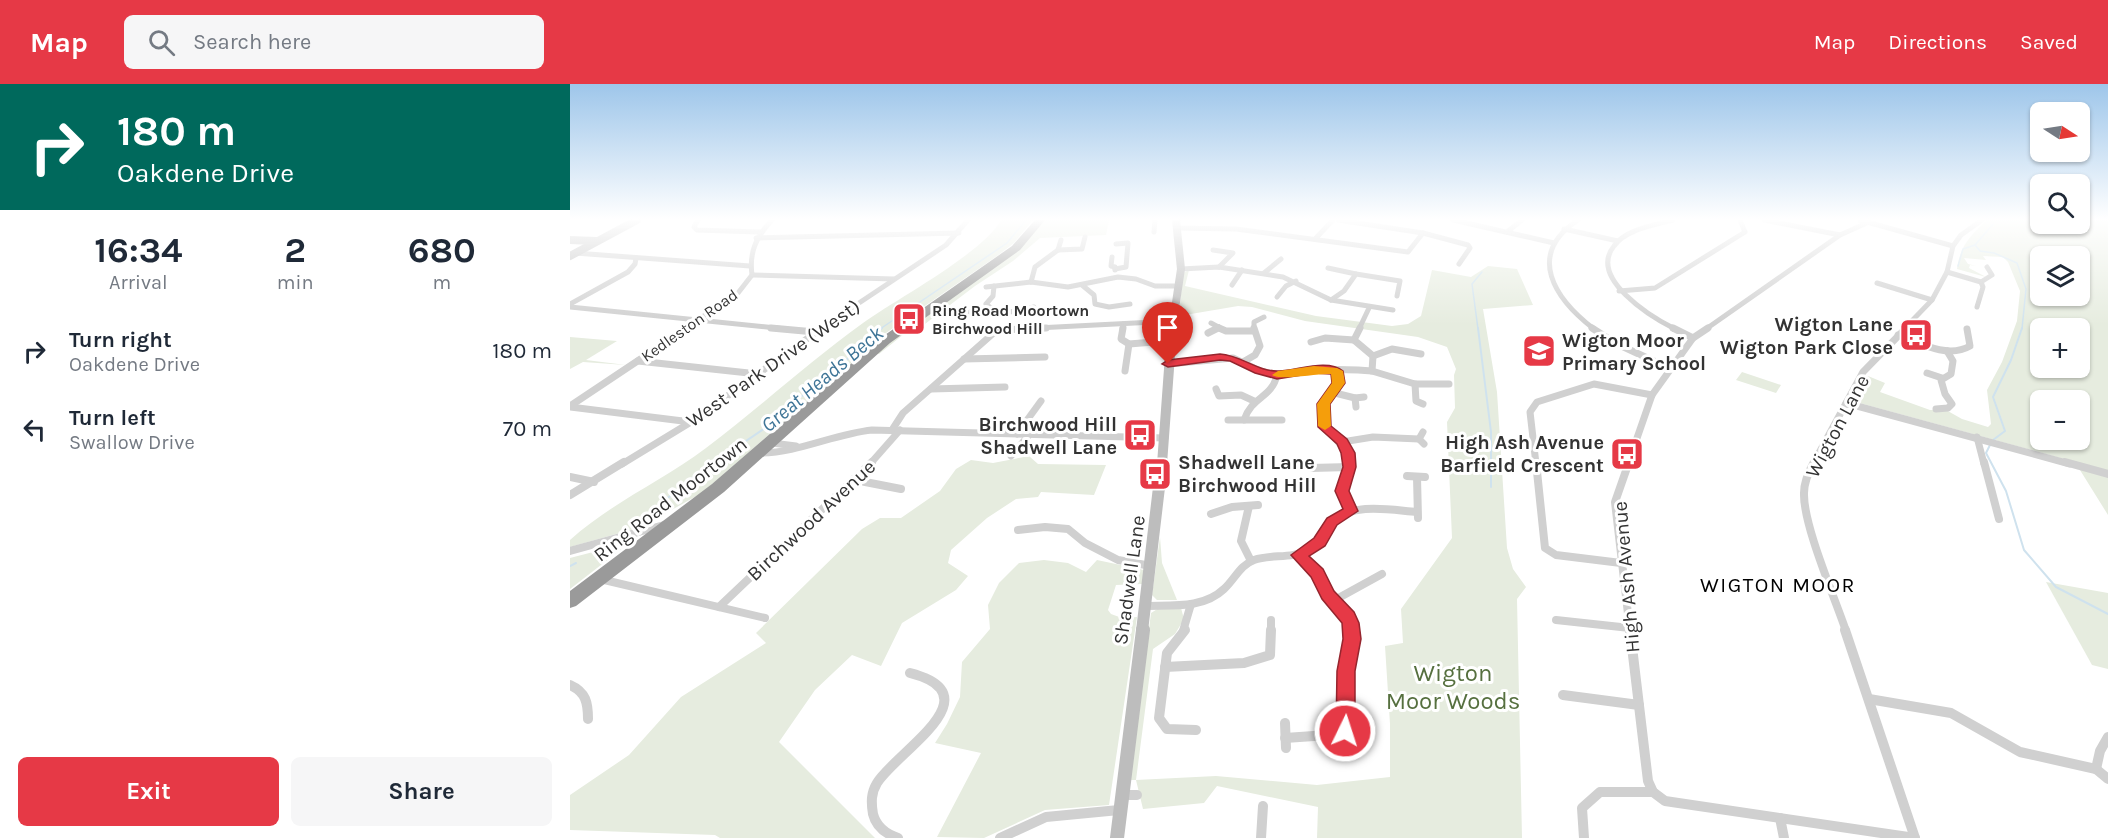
<!DOCTYPE html>
<meta charset="utf-8">
<style>
:root{--surface:#fff;--page:#f6f6f7;--text:#1f2937;--muted:#747a83;--accent:#e63946}
body{margin:0;font-family:Karla,sans-serif;background:var(--page);color:var(--text);height:100vh;display:flex;flex-direction:column;font-size:22px;white-space:nowrap}
*{box-sizing:border-box;margin:0}
p{font-size:20px;color:var(--muted)}
.icon{flex:none;width:33px;height:33px;fill:none;stroke:currentColor;stroke-width:2;stroke-linecap:round;stroke-linejoin:round}
.map{position:relative;flex:1;overflow:hidden}
.details{display:flex;flex-direction:column;background:var(--surface);width:570px}
.details>*{flex:none}
.guide{background:#00695c;color:#fff;overflow:hidden}
.needle{width:39px;rotate:102deg}
.buttons{position:absolute;left:1460px;top:18px;display:grid;gap:12px}
.buttons a{display:grid;place-items:center;width:60px;height:60px;border-radius:9px;background:var(--surface);box-shadow:0 2px 4px #0004;font-size:30px}
.pin{position:absolute;display:grid;place-items:center;width:51px;height:51px;color:#fff;margin:-62px -26px;border-radius:50% 50% 50% 0;rotate:-45deg;box-shadow:0 0 6px #0007}
.pin .icon{rotate:45deg}
.me{position:absolute;width:66px;margin:-33px;rotate:4deg;stroke-linejoin:round;filter:drop-shadow(0 0 4px #0008)}
.turn{display:flex;align-items:center;gap:21px;height:126px;padding:0 18px;font-size:27px}
.turn .icon{width:78px;height:78px;stroke-width:2.5}
.turn b{display:block;font-size:42px;line-height:51px}
.eta{display:flex;justify-content:space-evenly;align-items:center;height:102px;text-align:center}
.eta b{font-size:36px;font-weight:700;line-height:42px}
.cta{display:flex;gap:12px;margin-top:auto;padding:12px 18px}
.cta a{flex:1;height:69px;border-radius:9px;background:var(--accent);color:#fff;font-size:24px;font-weight:700;line-height:69px;text-align:center}
.cta a+a{background:var(--page);color:var(--text)}
ul{padding:0;list-style:none}
li{display:flex;align-items:center;gap:18px;height:78px;padding:0 18px}
li div{flex:1}
li b{display:block;font-size:22px}
li em{font-style:normal}
header{display:flex;align-items:center;gap:36px;box-sizing:border-box;height:84px;padding:0 30px;background:var(--accent);color:#fff}
header strong{font-size:28px}
nav{display:flex;gap:33px;margin-inline-start:auto;font-size:21px}
.search{width:420px;height:54px;background:var(--page);display:flex;align-items:center;gap:15px;box-sizing:border-box;padding:0 21px;border-radius:9px;color:var(--muted);font-size:22px}
main{display:flex;flex:1;min-height:0}
.map>svg:first-child{display:block}
.green{fill:#e6ecdf;fill-rule:evenodd}
.lines{fill:none;stroke-linecap:round;stroke-linejoin:round}
.stream-far1{stroke:#cfe2ee;stroke-width:1.5}
.stream{stroke:#cfe2ee;stroke-width:2}
.street-far3{stroke:#d0d0d0;stroke-width:5}
.street-far2{stroke:#d0d0d0;stroke-width:7}
.street-far1{stroke:#d0d0d0;stroke-width:8}
.street{stroke:#d0d0d0;stroke-width:10}
.secondary-far3{stroke:#bdbdbd;stroke-width:8}
.secondary-far2{stroke:#bdbdbd;stroke-width:10}
.secondary-far1{stroke:#bdbdbd;stroke-width:12}
.secondary{stroke:#bdbdbd;stroke-width:14}
.highway{fill:#9a9a9a;fill-rule:evenodd}
.route{fill:#e63946;stroke:#96252e;stroke-width:1.5}
.slow{fill:#f59e0b}
.labels{text-anchor:middle;stroke-width:6;stroke-linejoin:round;paint-order:stroke}
.far-poi-label{font-size:16px;font-weight:bold;fill:#333;stroke:#fff;text-anchor:start}
.far-street-label{font-size:16px;fill:#333;stroke:#fff}
.poi-label{font-size:20px;font-weight:bold;fill:#333;stroke:#fff;text-anchor:end}
.street-label{font-size:20px;fill:#333;stroke:#fff}
.water-label{font-size:21px;font-style:italic;fill:#3f7597;stroke:#fff}
.neighbourhood-label{font-size:21px;letter-spacing:1.5px;fill:#000;stroke:#fff}
.near-park-label{font-size:24px;fill:#56703f;stroke:#fff}
</style>
<header>
<strong>Map</strong>
<div class="search"><svg class="icon" aria-label="search" viewBox="0 0 24 24"><circle cx="10" cy="10" r="6"/><path d="M15 15l6 6"/></svg>Search here</div>
<nav><a>Map</a><a>Directions</a><a>Saved</a></nav>
</header>
<main>
<section class="details">
<div class="guide">
<div class="turn"><svg class="icon" aria-label="right" viewBox="0 0 24 24"><path d="M7 20v-9h11M14 6l5 5-5 5"/></svg><div><b>180 m</b>Oakdene Drive</div></div>
</div>
<div class="eta">
<div><b>16:34</b><p>Arrival</p></div>
<div><b>2</b><p>min</p></div>
<div><b>680</b><p>m</p></div>
</div>
<ul>
<li><svg class="icon" aria-label="right" viewBox="0 0 24 24"><path d="M7 20v-9h11M14 6l5 5-5 5"/></svg><div><b>Turn right</b><p>Oakdene Drive</p></div><em>180 m</em></li>
<li><svg class="icon" aria-label="left" viewBox="0 0 24 24"><path d="M17 20v-9H6M10 6l-5 5 5 5"/></svg><div><b>Turn left</b><p>Swallow Drive</p></div><em>70 m</em></li>
</ul>
<div class="cta"><a>Exit</a><a>Share</a></div>
</section>
<div class="map">
<svg width="1538" height="754" viewBox="0 0 1538 754">
<rect width="100%" height="100%" fill="#fff"/>
<g class="green">
<path d="M431,136H463L444,159L427,172L316,249L132,409L71,443L0,463V456C41,419 92,397 136,364C189,324 239,278 293,239C328,214 413,169 431,136Z"/>
<path d="M473,136H539L536,151L470,154L443,177L405,202L347,246H339L309,270L306,269L465,147Z"/>
<path d="M1417,136H1470V140H1509V136H1538V431L1505,378L1282,317L1298,292L1315,299L1310,308L1360,326H1376L1392,335L1418,343L1421,340L1417,306L1432,278L1447,237L1450,207L1438,178L1433,173L1413,172L1416,176L1394,174L1398,180L1406,182L1400,181L1399,184L1416,193L1387,185C1390,162 1400,152 1417,136ZM1470,172H1509V212H1470ZM1470,244H1509V284H1470ZM1470,316H1509V356H1470Z"/>
<path d="M918,182L947,185L963,221L913,225L927,308L937,464L943,485L956,503L947,515L952,754H747L748,723L647,702L634,719L573,725L566,696H560L581,529L589,524H611L614,535L605,550L583,565L566,696L646,692L747,701L820,693V640L815,562L833,559L831,525L882,454L877,338L885,324L884,291L886,285L877,263L848,253L735,237L682,223L668,222L609,232L613,189L619,186L615,202L746,232L822,242L838,240L851,232L862,186L901,193Z"/>
<path d="M0,253L47,257L16,276L56,281L13,278L0,285Z"/>
<path d="M1172,288L1211,301L1206,309L1166,296Z"/>
<path d="M459,372L468,380L536,381L524,411L471,408L468,413L446,415L417,434L381,466L378,479L398,492L386,506L332,539L311,582L282,571L245,606L209,658L305,754H150L145,751L0,746V711L59,671L111,613L196,559L186,549L292,445L310,434H331L370,407L386,385L401,376L423,379Z"/>
<path d="M590,453L592,479L607,516H587L582,511Z"/>
<path d="M54,460H58L0,505V474Z"/>
<path d="M474,476L498,479L516,488L527,476L574,486L572,500L546,501L538,526L541,530L552,534L567,533L539,721L475,726L414,754L367,753L411,669L365,659L377,640L390,613L392,578L420,545L418,521L429,499L449,479Z"/>
<path d="M1476,498L1538,509V585L1522,581Z"/>
</g>
<g class="lines">
<g class="stream-far1">
<path d="M1423,140L1405,161L1410,167L1424,169L1447,179L1456,205L1452,245"/>
<path d="M1388,182L1393,165L1405,161"/>
<path d="M310,245L437,159L456,136"/>
<path d="M908,245L902,200L912,188"/>
</g>
<g class="stream">
<path d="M908,244L921,348V403"/>
<path d="M1423,356L1435,347L1423,313L1441,276L1452,244"/>
<path d="M1420,361L1416,369L1436,407L1454,466L1486,503L1538,530"/>
<path d="M74,433L126,391L201,340L207,330L219,325L224,317L246,303L312,244"/>
<path d="M0,482L6,479"/>
</g>
<g class="street-far3">
<path d="M128,136L124,143L127,146L190,148"/>
<path d="M768,136L853,149L898,161L900,164L889,180"/>
<path d="M883,136L984,159"/>
<path d="M1008,136C955,171 985,215 1024,245"/>
<path d="M1103,136C1085,141 1056,145 1044,162C1018,194 1081,233 1105,245"/>
<path d="M1194,136L1270,151"/>
<path d="M1290,136L1383,162"/>
<path d="M607,144L666,145L838,168L853,149"/>
<path d="M994,145L1048,157"/>
<path d="M584,148L585,136"/>
<path d="M937,148L952,136"/>
<path d="M186,154L389,149"/>
<path d="M745,155L763,136"/>
<path d="M488,166L512,165L515,153"/>
<path d="M643,166L663,169L649,183"/>
<path d="M5,169L180,182"/>
<path d="M542,173L541,182L545,183V186"/>
<path d="M758,184L786,190"/>
<path d="M545,185L556,183L558,159L546,160"/>
<path d="M611,185L649,183L713,193L761,216L823,226"/>
<path d="M1377,188L1411,198L1422,191L1417,183"/>
<path d="M694,189L711,175"/>
<path d="M182,191L324,195"/>
<path d="M461,198L465,183L488,166L491,156"/>
<path d="M1307,199L1362,216"/>
<path d="M512,201L524,211L525,220L539,223L560,220"/>
<path d="M662,201L672,186"/>
<path d="M424,202L423,212L416,220C430,233 447,227 464,223"/>
<path d="M416,203L461,198L498,203L548,193L566,195L585,202H609"/>
<path d="M1049,207L1085,204L1175,148L1170,136"/>
<path d="M707,213L716,202L726,197"/>
<path d="M761,216L774,207L786,190L830,197L827,212"/>
<path d="M0,220L58,188L65,180L66,174"/>
<path d="M0,223L216,245"/>
<path d="M1407,223L1413,203L1411,198"/>
<path d="M382,231L420,224"/>
<path d="M641,239L652,245"/>
<path d="M114,245L168,209L182,191C179,168 186,153 202,136"/>
<path d="M250,245L376,161L398,136"/>
<path d="M447,245L604,237"/>
<path d="M552,245L553,240"/>
<path d="M645,245L649,243"/>
<path d="M684,245V238L694,233"/>
<path d="M789,245L799,224"/>
<path d="M1136,245L1270,151L1299,138"/>
<path d="M1334,245L1362,216L1377,188L1383,162L1391,151L1412,136"/>
</g>
<g class="street-far2">
<path d="M201,244L245,248"/>
<path d="M553,244L551,255L559,260L584,258"/>
<path d="M649,244L656,247H684"/>
<path d="M790,244L784,256L803,272L802,287"/>
<path d="M1022,244L1045,259L1101,285"/>
<path d="M1103,244L1123,254"/>
<path d="M638,249L648,244"/>
<path d="M1328,251C1349,259 1378,275 1400,262L1397,245"/>
<path d="M741,258L755,254L784,256"/>
<path d="M803,272L822,265L851,270"/>
<path d="M394,275L475,273"/>
<path d="M68,277L188,290"/>
<path d="M673,278L685,271L690,262L684,244"/>
<path d="M598,280L663,274L690,287L707,291L744,285L788,286L802,287L845,300H879"/>
<path d="M555,287L559,260"/>
<path d="M767,287L769,299L753,320L755,343L776,367L778,380"/>
<path d="M1357,289L1372,294"/>
<path d="M707,291C702,314 682,312 674,336H712"/>
<path d="M845,300L846,317L853,320"/>
<path d="M361,305L435,303"/>
<path d="M646,305L649,312L671,311L684,317"/>
<path d="M761,308L785,314L786,323"/>
<path d="M785,314L794,313"/>
<path d="M1276,319L1500,380"/>
<path d="M0,322L117,244"/>
<path d="M0,323L121,338"/>
<path d="M1366,325L1378,324L1382,320L1375,310L1371,296L1381,290L1383,277L1377,267"/>
<path d="M658,336H674"/>
<path d="M322,346L333,329L427,246L476,244"/>
<path d="M853,348L849,355L854,360"/>
<path d="M447,350L471,317"/>
<path d="M1407,353L1414,380"/>
<path d="M772,358L803,353L849,355"/>
<path d="M202,359L226,362"/>
<path d="M190,369C228,369 264,350 302,346L595,354"/>
<path d="M441,372L459,351"/>
<path d="M52,380L121,338L252,244"/>
<path d="M300,380L330,346"/>
<path d="M966,380L960,328L967,318L1024,300L1082,311"/>
<path d="M1058,380L1082,311L1123,254L1138,244"/>
<path d="M1243,380L1293,288L1336,244"/>
</g>
<g class="street-far1">
<path d="M778,378L774,403L781,427"/>
<path d="M966,378L975,464L986,471L1051,479"/>
<path d="M1059,378L1045,418L1060,547"/>
<path d="M1244,378C1239,387 1234,398 1234,409C1233,441 1265,514 1276,547"/>
<path d="M1414,378L1429,435"/>
<path d="M1495,378L1538,390"/>
<path d="M741,384L780,383"/>
<path d="M837,392L855,393"/>
<path d="M0,393L24,398"/>
<path d="M847,393L848,434"/>
<path d="M285,396L331,405"/>
<path d="M0,411L54,378"/>
<path d="M679,422L671,457L681,477"/>
<path d="M641,430L662,423L688,421"/>
<path d="M448,446L475,443L498,445L515,459L548,476L581,482"/>
<path d="M0,467L94,441"/>
<path d="M729,471C743,486 747,495 758,511C768,525 779,529 781,547"/>
<path d="M30,495L195,534"/>
<path d="M763,517L812,490"/>
<path d="M575,522C602,521 633,525 654,505C665,495 670,481 684,476C702,470 721,475 738,466C750,459 753,446 762,438C784,418 820,426 847,428"/>
<path d="M149,523L302,378"/>
<path d="M986,536L1060,544"/>
<path d="M613,547L621,520"/>
<path d="M701,547V536"/>
</g>
<g class="street">
<path d="M615,546L597,569L589,634L597,645L626,646"/>
<path d="M1060,546L1078,697L1083,708L1095,717L1345,754"/>
<path d="M1275,546L1345,754"/>
<path d="M595,583L674,579L700,571L701,546"/>
<path d="M0,601C16,608 18,619 18,635"/>
<path d="M993,611L1069,621"/>
<path d="M1299,615L1381,629L1450,668L1526,685L1538,695"/>
<path d="M715,639L716,664"/>
<path d="M715,654L773,650L776,642V587L782,555L781,546"/>
<path d="M1526,685L1530,667L1538,653"/>
<path d="M551,711H567"/>
<path d="M1210,734L1214,754"/>
<path d="M328,754C316,750 306,742 303,730C301,718 301,709 307,699C326,668 426,611 340,589"/>
<path d="M430,754L476,733L549,726"/>
<path d="M691,754L693,722"/>
<path d="M1014,754L1012,724L1030,708H1083"/>
</g>
<g class="secondary-far3">
<path d="M0,156L26,157"/>
<path d="M0,172L67,136"/>
<path d="M602,245L611,185L606,136"/>
</g>
<path class="secondary-far2" d="M592,380L602,244"/>
<path class="secondary-far1" d="M572,547L592,378"/>
<path class="secondary" d="M547,754L573,546"/>
<path class="highway" d="M465,136H475L450,166L320,259L154,408L6,522L0,524V507L142,400L312,253L442,162Z"/>
</g>
<linearGradient id="sky" x2="0" y2="1"><stop stop-color="#9ec6ea"/><stop offset="0.56" stop-color="#fff"/><stop offset="1" stop-color="#fff" stop-opacity="0"/></linearGradient>
<rect width="1538" height="241" fill="url(#sky)"/>
<path class="route" d="M650,270C671,271 688,288 709,287C727,287 757,274 773,287L775,299L760,320L761,342L777,355L785,369L786,383L779,407L788,427L767,441L755,462L739,472L753,485L764,507L784,528L789,539L791,555L785,587V647L782,653L775,655L769,653L766,647L767,587L773,555L772,539L752,515L741,493L721,471L744,454L757,434L773,425L765,407L773,383L771,369L767,360L748,343L747,320L762,299L761,290L744,289L707,295L685,289L660,277L650,276L598,283L592,280L598,276Z"/>
<path class="slow" d="M744,282L767,284L773,287L775,299L760,320L761,342L755,346L748,342L747,320L762,299L761,290C748,289 710,297 702,291L708,287Z"/>
<defs>
<g id="bus-square" transform="scale(1.725)"><rect x="-9" y="-9" width="18" height="18" rx="4" fill="#e63946" stroke="#fff"/><path d="M-5-6H5V4H4V6H2V4H-2V6H-4V4H-5ZM-3.5-4V0h7V-4ZM-3.5 1.2v1.5H-2V1.2ZM2 1.2v1.5H3.5V1.2Z" fill="#fff"/></g>
<g id="school-square" transform="scale(1.725)"><rect x="-9" y="-9" width="18" height="18" rx="4" fill="#e63946" stroke="#fff"/><path d="M0-5L7-2L0 1L-7-2ZM-4 1L0 2.5L4 1V4Q0 6-4 4Z" fill="#fff"/></g>
</defs>
<g fill-rule="evenodd">
<use href="#bus-square" x="339" y="235"/>
<use href="#bus-square" x="1346" y="251"/>
<use href="#school-square" x="969" y="267"/>
<use href="#bus-square" x="570" y="351"/>
<use href="#bus-square" x="1057" y="370"/>
<use href="#bus-square" x="585" y="390"/>
</g>
<g class="labels">
<g class="far-poi-label">
<text x="362" y="232">Ring Road Moortown<tspan x="362" dy="18">Birchwood Hill</tspan></text>
</g>
<g class="far-street-label">
<text transform="translate(119 241) rotate(-35)" y="6">Kedleston Road</text>
</g>
<g class="poi-label">
<text x="1323" y="247">Wigton Lane<tspan x="1323" dy="23">Wigton Park Close</tspan></text>
<text x="992" y="263" text-anchor="start">Wigton Moor<tspan x="992" dy="23">Primary School</tspan></text>
<text x="547" y="347">Birchwood Hill<tspan x="547" dy="23">Shadwell Lane</tspan></text>
<text x="1034" y="365">High Ash Avenue<tspan x="1034" dy="23">Barfield Crescent</tspan></text>
<text x="608" y="385" text-anchor="start">Shadwell Lane<tspan x="608" dy="23">Birchwood Hill</tspan></text>
</g>
<g class="street-label">
<text transform="translate(203 279) rotate(-35)" y="7">West Park Drive (West)</text>
<text transform="translate(1267 342) rotate(-62)" y="7">Wigton Lane</text>
<text transform="translate(100 415) rotate(-38)" y="7">Ring Road Moortown</text>
<text transform="translate(241 436) rotate(-43)" y="7">Birchwood Avenue</text>
<text transform="translate(1056 493) rotate(-95)" y="7">High Ash Avenue</text>
<text transform="translate(559 496) rotate(-82)" y="7">Shadwell Lane</text>
</g>
<g class="water-label">
<text transform="translate(252 295) rotate(-40)" y="7">Great Heads Beck</text>
</g>
<g class="neighbourhood-label">
<text x="1208" y="508">WIGTON MOOR</text>
</g>
<g class="near-park-label">
<text x="883" y="597">Wigton<tspan x="883" dy="28">Moor Woods</tspan></text>
</g>
</g>
</svg>
<div class="buttons">
<a><svg class="needle" viewBox="-14 -14 28 28"><path d="M0-13l5 13h-10z" fill="#e53935"/><path d="M0 13l5-13h-10z" fill="#747a83"/></svg></a>
<a><svg class="icon" aria-label="search" viewBox="0 0 24 24"><circle cx="10" cy="10" r="6"/><path d="M15 15l6 6"/></svg></a>
<a><svg class="icon" aria-label="layers" viewBox="0 0 24 24"><path d="M12 4l9 5-9 5-9-5zM3 14l9 5 9-5"/></svg></a>
<a>+</a>
<a>−</a>
</div>
<div class="pin" style="left:598px;top:280px;background:#d93025"><svg class="icon" aria-label="arrive" viewBox="0 0 24 24"><path d="M6 21V4h12l-3 4 3 4H6"/></svg></div>
<svg class="me" style="left:775px;top:647px" viewBox="-20 -20 40 40"><circle r="17" fill="#e63946" stroke="#fff" stroke-width="3"/><path d="M0-11L8 9 0 5-8 9z" fill="#fff"/></svg>
</div>
</main>
